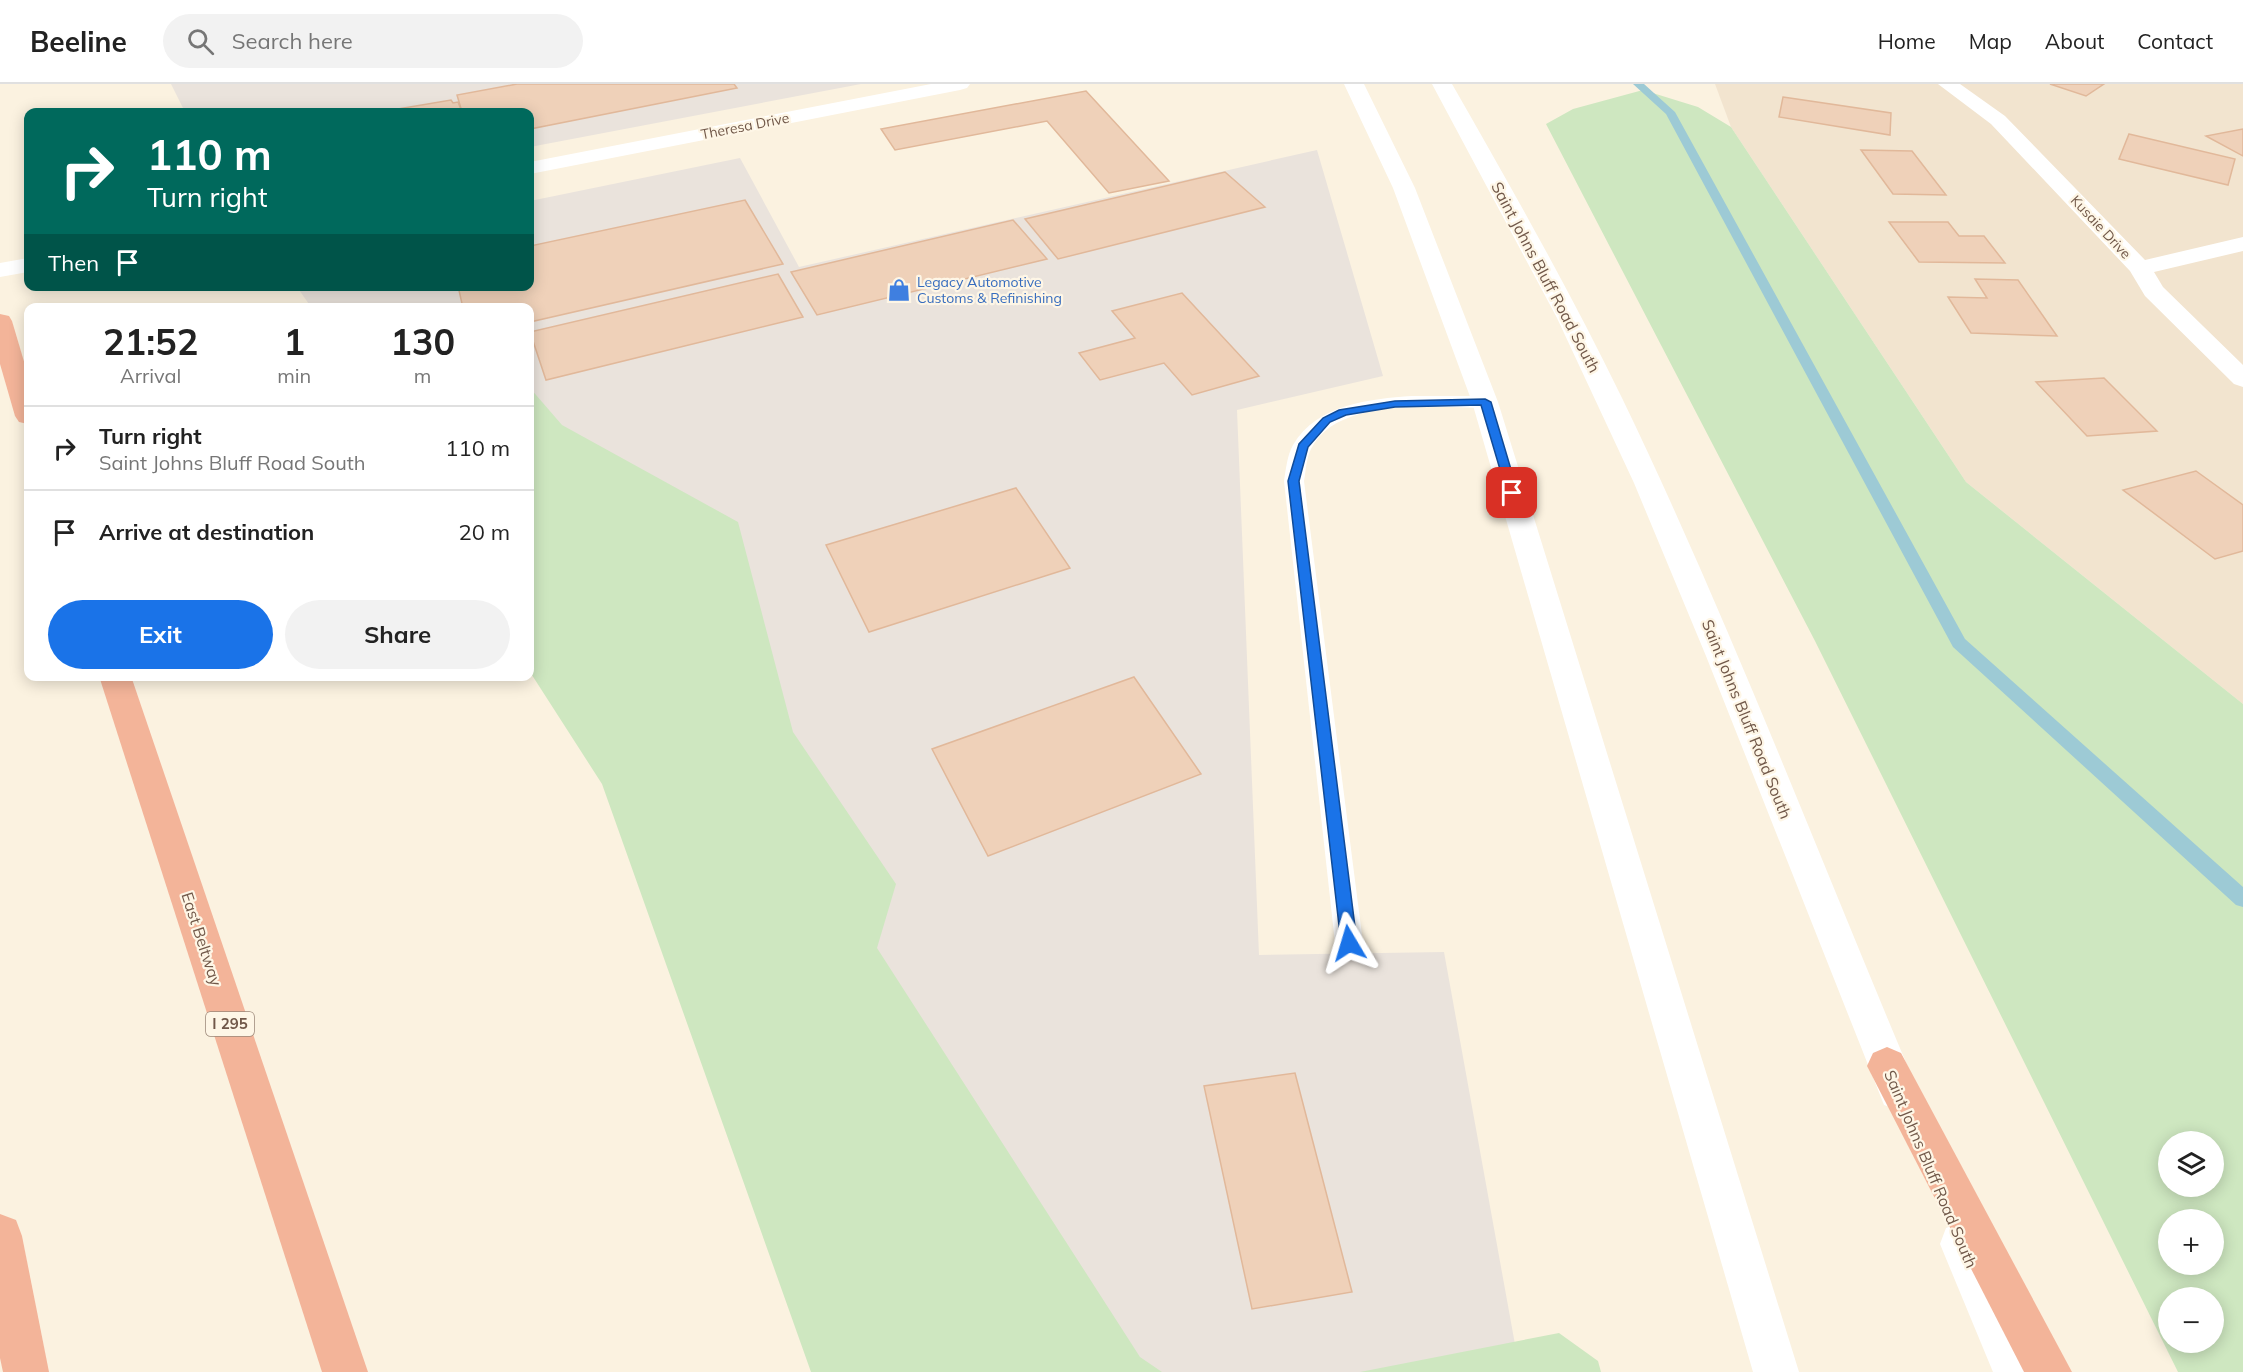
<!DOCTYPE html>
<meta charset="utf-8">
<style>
:root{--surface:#fff;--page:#f2f2f2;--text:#222;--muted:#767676;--line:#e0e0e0;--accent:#1a73e8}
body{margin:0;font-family:Mulish,sans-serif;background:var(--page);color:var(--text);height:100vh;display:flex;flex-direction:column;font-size:22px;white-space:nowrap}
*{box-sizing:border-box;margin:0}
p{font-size:20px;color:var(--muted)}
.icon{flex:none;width:33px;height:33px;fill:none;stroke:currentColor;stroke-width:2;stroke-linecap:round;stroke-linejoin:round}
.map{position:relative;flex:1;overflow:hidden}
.side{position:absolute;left:24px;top:219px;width:510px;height:378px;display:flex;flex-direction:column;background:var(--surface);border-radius:12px;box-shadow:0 3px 15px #0003}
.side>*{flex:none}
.banner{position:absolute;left:24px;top:24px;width:510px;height:183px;border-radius:12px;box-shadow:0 3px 15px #0003;background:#00695c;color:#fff;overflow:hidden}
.controls{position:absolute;left:2158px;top:1047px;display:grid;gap:12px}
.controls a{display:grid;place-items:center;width:66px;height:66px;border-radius:50%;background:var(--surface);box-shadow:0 3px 15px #0003;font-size:30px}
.pin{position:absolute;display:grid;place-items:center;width:51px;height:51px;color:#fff;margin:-26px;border-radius:12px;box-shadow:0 3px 9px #0006}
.me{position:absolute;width:66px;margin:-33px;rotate:353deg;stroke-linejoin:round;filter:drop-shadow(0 0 4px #0008)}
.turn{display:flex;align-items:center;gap:21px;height:126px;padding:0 24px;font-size:27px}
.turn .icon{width:78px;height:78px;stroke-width:2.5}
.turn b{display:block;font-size:42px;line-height:51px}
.then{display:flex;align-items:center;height:57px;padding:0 24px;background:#0003;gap:12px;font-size:22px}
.eta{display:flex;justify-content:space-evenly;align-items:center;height:102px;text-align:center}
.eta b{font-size:36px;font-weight:700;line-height:42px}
.button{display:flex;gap:12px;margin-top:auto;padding:12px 24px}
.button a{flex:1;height:69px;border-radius:36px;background:var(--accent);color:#fff;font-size:24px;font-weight:700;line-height:69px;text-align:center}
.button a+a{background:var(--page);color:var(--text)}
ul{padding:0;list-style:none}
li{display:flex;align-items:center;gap:18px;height:84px;padding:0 24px;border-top:2px solid var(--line)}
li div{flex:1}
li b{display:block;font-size:22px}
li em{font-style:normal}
header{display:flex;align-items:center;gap:36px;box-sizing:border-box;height:84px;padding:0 30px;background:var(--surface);border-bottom:2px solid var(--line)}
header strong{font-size:28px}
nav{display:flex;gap:33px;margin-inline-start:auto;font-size:21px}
.search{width:420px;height:54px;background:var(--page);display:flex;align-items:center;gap:15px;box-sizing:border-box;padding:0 21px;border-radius:33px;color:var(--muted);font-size:22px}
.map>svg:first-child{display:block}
.residential{fill:#f2e4cf}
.industrial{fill:#eae3dc}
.green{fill:#cee7c0;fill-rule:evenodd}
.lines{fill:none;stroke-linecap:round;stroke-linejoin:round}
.stream{fill:#9dcad5;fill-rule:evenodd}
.building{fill:#efd1b9;stroke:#e1b89a;stroke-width:1.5}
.lane{fill:#fff;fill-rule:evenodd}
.street{fill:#fff;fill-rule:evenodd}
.secondary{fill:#fff;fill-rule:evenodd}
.highway{fill:#f3b499;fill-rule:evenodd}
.route{fill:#1a73e8;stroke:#114b97;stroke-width:1.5}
.labels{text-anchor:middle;stroke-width:4.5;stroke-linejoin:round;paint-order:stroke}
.far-street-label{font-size:14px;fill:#715849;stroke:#fef6e6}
.far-shop-label{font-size:14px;fill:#366cbe;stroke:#fef6e6;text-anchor:start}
.shield{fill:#fef6e6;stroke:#9b8778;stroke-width:1.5}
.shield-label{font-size:15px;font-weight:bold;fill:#715849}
.street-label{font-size:16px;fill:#715849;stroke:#fef6e6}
</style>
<header>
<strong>Beeline</strong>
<div class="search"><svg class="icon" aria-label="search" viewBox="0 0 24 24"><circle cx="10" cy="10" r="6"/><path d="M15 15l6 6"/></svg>Search here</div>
<nav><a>Home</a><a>Map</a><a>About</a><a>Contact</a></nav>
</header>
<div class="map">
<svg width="2243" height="1288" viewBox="0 0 2243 1288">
<rect width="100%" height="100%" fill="#fbf2e0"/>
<path class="residential" d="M1715,0H2243V620L1966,398L1731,43Z"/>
<g class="industrial">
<path d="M171,0H861L530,63V28H185Z"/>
<path d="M1317,66L1383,292L1237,326L1259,871L1444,868L1520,1288H1021L530,551V224L311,223L297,203L530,202V117L740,74L799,183Z"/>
</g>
<g class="green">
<path d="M1643,6L1698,23L1731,43L1966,398L2243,620V1288H2178L1815,557L1546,40L1573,25ZM2169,1058H2214V1102H2169ZM2169,1136H2214V1180H2169ZM2169,1214H2214V1258H2169Z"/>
<path d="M530,304L562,341L738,438L793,648L896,800L877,864L1140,1273L1162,1288H811L602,700L530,588Z"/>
<path d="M1559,1249L1598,1277L1601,1288H1360Z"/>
</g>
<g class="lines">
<path class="stream" d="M1633,0H1644L1675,28L1965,555L2243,803V823L2236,821L1953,563L1666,30Z"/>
</g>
<g class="building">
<path d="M517,0H734L737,4L530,45V28H462L457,11Z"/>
<path d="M2050,0H2104L2086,12Z"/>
<path d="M1086,7L1169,97L1109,109L1047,37L895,66L881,45Z"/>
<path d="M1783,13L1891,29L1890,51L1779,33Z"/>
<path d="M451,16L453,19L458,18L462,28H380Z"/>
<path d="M2243,45V72L2206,52Z"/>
<path d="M2129,50L2235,75L2228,101L2119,75Z"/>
<path d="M1861,66L1912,67L1946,111L1893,110Z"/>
<path d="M1225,88L1265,123L1058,175L1025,135Z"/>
<path d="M745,116L783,180L530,238V224H463L458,202H530V162Z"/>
<path d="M1013,136L1047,175L817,231L791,188Z"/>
<path d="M1889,138H1948L1959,152H1984L2005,179L1919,178Z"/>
<path d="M778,190L803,233L546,296L530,248Z"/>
<path d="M1975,195L2018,196L2057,252L1971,249L1948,213L1987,214Z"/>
<path d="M1182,209L1259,292L1192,311L1164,279L1100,296L1079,269L1135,254L1112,227Z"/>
<path d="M2104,294L2157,347L2087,352L2036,298Z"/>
<path d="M2196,387L2243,421V467L2215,475L2123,406Z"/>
<path d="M1016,404L1070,484L869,548L826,461Z"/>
<path d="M1134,593L1201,690L988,772L932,665Z"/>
<path d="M1295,989L1352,1208L1252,1225L1204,1002Z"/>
</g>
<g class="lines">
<path class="lane" d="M1412,312H1485L1492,314L1494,318L1492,322L1485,324C1437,323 1337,312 1311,365C1306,375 1306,387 1304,397L1363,859L1359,867L1349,871L1339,867L1335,859L1284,397C1286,385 1287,372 1293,361C1317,320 1370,315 1412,312Z"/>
<g class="street">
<path d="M931,0H970L967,4L960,6L530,90V78Z"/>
<path d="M1938,0H1960L2005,32L2145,176L2243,153V167L2154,188L2163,203L2243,281V303L2234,300L2145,212L2130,187L1991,40Z"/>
<path d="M28,174V188L0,193V179Z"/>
</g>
<g class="secondary">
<path d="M1344,0H1364L1415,104L1498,318L1799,1288H1753L1472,318L1393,104Z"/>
<path d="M1432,0H1452C1511,103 1570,207 1622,314C1731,540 1820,776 1918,1007L1912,1021L1898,1026L1884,1021L1706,572L1634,399L1557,234Z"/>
<path d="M1962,1138L1978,1144L2039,1288H1993L1940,1160L1946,1144Z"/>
</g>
<g class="highway">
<path d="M0,230L9,232L12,237L28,291V340L19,338L15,332L0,280Z"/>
<path d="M99,592H131L368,1288H322Z"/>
<path d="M1887,963L1901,969L2072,1288H2024L1867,982L1873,969Z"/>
<path d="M0,1130L16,1136L22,1152L49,1288H3L0,1274Z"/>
</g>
</g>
<path class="route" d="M1485,315L1491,318L1518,409L1516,411L1512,412L1507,409L1481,321L1395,323L1346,331L1330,338L1308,363L1299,397L1357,859L1355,864L1349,866L1344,864L1341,859L1288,397L1299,360L1323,334L1339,326L1395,317Z"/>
<defs>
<g id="shop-bare" transform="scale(1.8)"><path d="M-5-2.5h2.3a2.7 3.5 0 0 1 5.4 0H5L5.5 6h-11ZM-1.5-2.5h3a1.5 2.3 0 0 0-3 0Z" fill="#3f7fe0" stroke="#fef6e6" stroke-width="2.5" paint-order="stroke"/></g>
</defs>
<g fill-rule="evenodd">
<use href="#shop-bare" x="899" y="206"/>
</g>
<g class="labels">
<g class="far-street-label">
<text transform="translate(745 42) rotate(-11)" y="5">Theresa Drive</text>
<text transform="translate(2101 143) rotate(47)" y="5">Kusaie Drive</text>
</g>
<g class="far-shop-label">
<text x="917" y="203">Legacy Automotive<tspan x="917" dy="16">Customs &amp; Refinishing</tspan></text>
</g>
<rect class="shield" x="206" y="928" width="48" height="24" rx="4.5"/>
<g class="shield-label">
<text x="230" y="945">I 295</text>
</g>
<g class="street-label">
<text transform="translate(1546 193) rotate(62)" y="6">Saint Johns Bluff Road South</text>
<text transform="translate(1747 635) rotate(68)" y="6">Saint Johns Bluff Road South</text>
<text transform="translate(202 855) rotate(72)" y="6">East Beltway</text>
<text transform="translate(1931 1085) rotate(67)" y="6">Saint Johns Bluff Road South</text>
</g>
</g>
</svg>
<div class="controls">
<a><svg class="icon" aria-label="layers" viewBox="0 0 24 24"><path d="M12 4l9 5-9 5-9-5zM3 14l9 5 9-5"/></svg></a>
<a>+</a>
<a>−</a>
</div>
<div class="pin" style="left:1512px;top:409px;background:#d93025"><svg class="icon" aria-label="arrive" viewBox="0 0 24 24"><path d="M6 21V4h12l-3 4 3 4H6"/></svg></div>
<svg class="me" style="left:1349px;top:859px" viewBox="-20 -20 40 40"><path d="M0-17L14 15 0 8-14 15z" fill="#1a73e8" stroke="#fff" stroke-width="4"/></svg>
<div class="banner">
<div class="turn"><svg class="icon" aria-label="right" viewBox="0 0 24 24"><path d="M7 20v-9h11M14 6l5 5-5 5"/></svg><div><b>110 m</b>Turn right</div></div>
<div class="then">Then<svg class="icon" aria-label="arrive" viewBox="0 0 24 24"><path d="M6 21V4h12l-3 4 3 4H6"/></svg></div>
</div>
<section class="side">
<div class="eta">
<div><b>21:52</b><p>Arrival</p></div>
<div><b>1</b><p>min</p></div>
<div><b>130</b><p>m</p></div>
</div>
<ul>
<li><svg class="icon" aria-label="right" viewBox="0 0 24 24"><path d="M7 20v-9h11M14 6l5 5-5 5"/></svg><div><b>Turn right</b><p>Saint Johns Bluff Road South</p></div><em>110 m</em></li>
<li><svg class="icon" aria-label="arrive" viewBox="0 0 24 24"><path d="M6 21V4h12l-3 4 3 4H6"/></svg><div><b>Arrive at destination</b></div><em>20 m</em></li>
</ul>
<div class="button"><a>Exit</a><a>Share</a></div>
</section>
</div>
